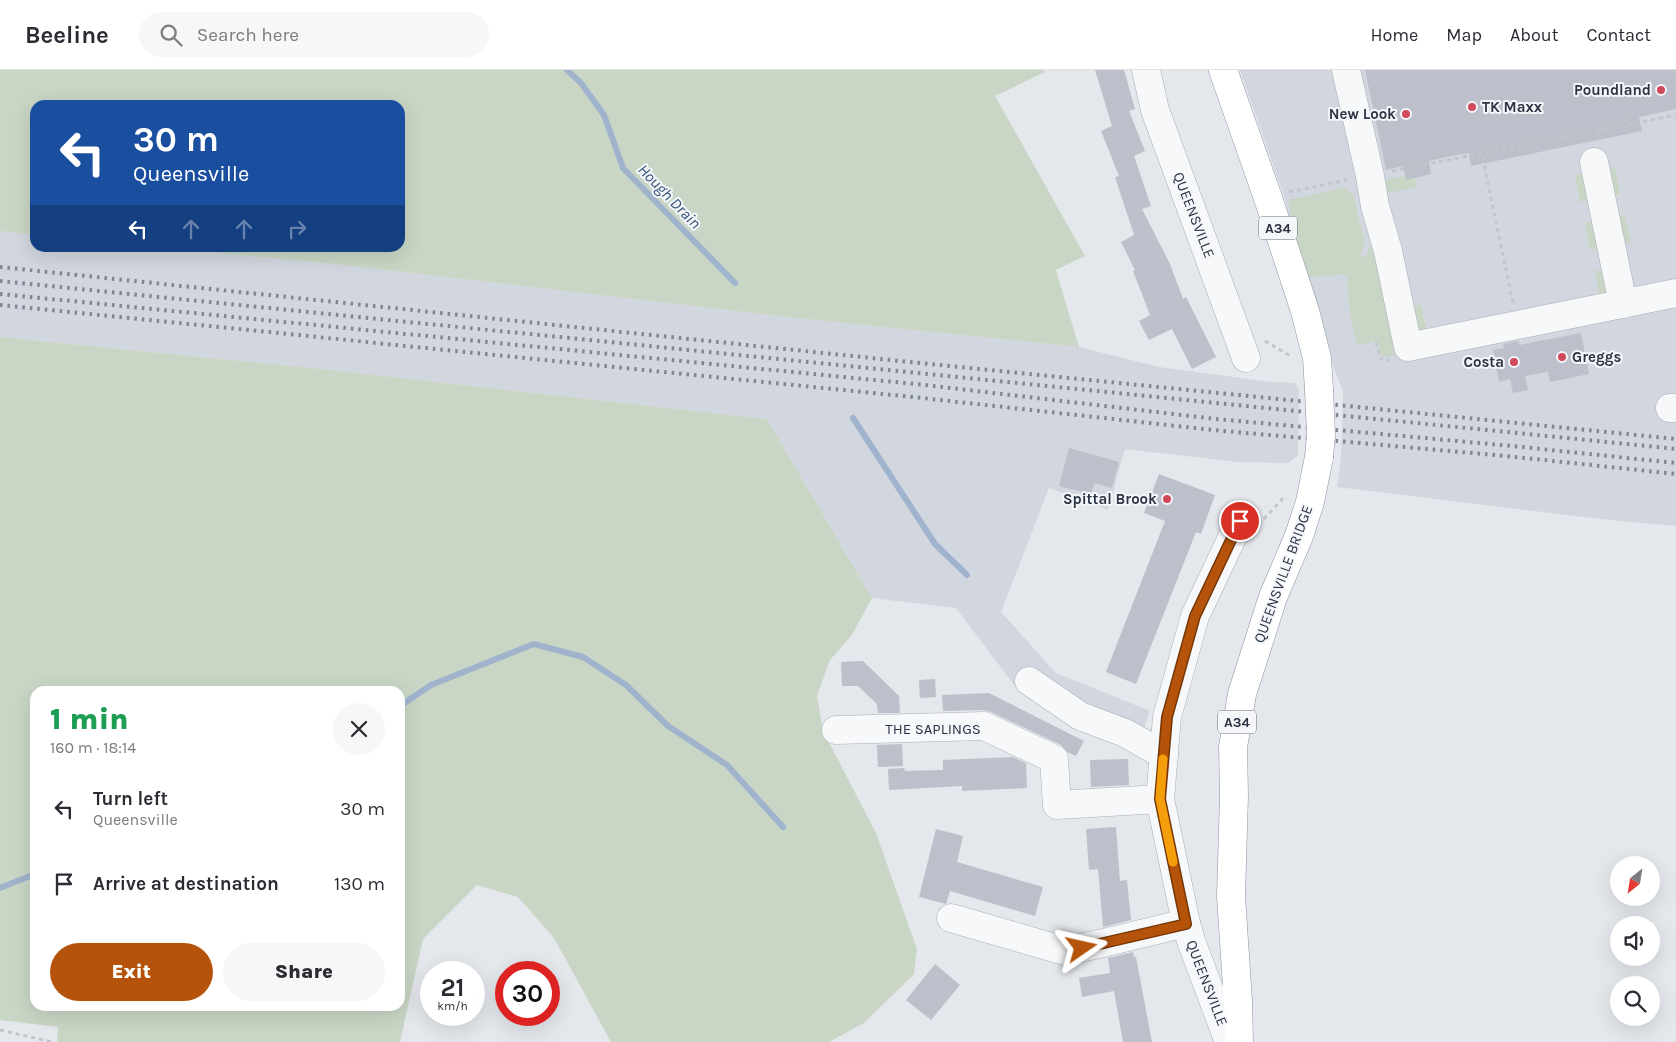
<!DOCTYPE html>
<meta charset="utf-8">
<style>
:root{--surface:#fff;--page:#f7f7f7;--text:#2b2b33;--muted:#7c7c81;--line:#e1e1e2;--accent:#b45309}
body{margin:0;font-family:Karla,sans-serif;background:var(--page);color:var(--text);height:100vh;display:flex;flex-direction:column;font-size:19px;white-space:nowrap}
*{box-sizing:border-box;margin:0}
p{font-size:16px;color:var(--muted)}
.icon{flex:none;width:28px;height:28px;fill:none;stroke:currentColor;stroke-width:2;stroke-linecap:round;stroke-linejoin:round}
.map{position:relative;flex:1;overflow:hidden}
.panel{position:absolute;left:30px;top:616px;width:375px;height:325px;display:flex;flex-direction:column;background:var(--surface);border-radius:15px;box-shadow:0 5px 20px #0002}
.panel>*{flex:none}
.guide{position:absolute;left:30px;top:30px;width:375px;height:152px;border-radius:15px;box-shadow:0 5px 20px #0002;background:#1a4fa0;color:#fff;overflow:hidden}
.needle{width:32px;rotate:210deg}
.controls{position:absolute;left:1610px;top:786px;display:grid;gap:10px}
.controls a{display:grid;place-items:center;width:50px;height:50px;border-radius:50%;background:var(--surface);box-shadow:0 5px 20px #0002;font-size:25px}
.speed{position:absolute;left:420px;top:891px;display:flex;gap:10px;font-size:25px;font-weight:700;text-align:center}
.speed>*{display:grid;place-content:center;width:65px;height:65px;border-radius:50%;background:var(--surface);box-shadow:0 5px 20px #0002;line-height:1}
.speed small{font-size:12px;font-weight:400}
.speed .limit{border:8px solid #d22;background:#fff;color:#111}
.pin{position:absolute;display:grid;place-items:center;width:42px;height:42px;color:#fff;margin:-21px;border:2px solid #fff;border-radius:50%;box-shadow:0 1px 5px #0007}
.me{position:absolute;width:55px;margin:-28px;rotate:79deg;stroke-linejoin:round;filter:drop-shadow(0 0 4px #0008)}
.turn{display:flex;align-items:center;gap:18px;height:105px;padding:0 20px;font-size:22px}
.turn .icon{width:65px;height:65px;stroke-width:2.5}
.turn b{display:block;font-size:35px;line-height:42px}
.lanes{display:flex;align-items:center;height:48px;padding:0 20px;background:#0003;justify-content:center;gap:25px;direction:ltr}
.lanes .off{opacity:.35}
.round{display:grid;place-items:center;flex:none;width:52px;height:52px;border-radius:26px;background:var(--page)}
.overview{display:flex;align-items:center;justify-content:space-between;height:85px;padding:0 20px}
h1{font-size:30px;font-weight:800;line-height:38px;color:#1e9e55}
.button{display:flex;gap:10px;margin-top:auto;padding:10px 20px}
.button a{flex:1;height:58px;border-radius:30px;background:var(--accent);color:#fff;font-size:20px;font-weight:800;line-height:58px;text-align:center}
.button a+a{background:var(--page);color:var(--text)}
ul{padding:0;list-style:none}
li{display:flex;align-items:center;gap:15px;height:75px;padding:0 20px}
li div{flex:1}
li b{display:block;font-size:19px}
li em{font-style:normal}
header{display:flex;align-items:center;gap:30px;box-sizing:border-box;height:70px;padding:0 25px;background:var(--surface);border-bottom:1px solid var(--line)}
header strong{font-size:24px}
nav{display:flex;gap:28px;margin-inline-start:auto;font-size:18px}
.search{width:350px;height:45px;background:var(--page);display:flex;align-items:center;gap:12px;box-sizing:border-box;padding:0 18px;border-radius:28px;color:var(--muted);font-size:19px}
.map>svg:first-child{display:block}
.built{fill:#d2d6de}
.green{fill:#c9d6c5;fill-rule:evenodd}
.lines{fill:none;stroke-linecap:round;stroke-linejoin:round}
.stream{stroke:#9fb4cc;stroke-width:6}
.building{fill:#bbc0ca}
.minor-casing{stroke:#a9aeb7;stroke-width:29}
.highway-casing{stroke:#8b94a3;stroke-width:29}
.path{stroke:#c2c5cb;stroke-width:3;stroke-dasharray:4 4;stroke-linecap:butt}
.minor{stroke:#f7f8fa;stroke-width:28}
.highway{stroke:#fff;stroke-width:28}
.rail{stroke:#7d8696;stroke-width:4;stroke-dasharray:2.5 5;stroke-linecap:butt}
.highway-bridge-casing{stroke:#8b94a3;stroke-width:29;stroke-linecap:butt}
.highway-bridge{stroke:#fff;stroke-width:28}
.route-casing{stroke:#753606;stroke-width:12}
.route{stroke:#b45309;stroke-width:9}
.slow{stroke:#f59e0b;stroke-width:9}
.poi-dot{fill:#d1495b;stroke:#f4f6f9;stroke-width:2}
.labels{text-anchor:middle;stroke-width:4;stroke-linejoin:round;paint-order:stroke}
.shield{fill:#f4f6f9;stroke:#676e7b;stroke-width:1}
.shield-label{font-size:14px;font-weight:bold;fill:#2b3445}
.poi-label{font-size:15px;font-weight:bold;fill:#2b3445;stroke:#f4f6f9;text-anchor:end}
.street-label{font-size:15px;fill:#2b3445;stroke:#f4f6f9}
.water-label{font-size:16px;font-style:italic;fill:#34527a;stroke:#f4f6f9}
</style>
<header>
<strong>Beeline</strong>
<div class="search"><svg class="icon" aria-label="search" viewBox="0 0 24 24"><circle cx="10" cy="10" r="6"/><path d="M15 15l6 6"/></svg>Search here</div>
<nav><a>Home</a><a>Map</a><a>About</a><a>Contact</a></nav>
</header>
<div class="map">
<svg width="1676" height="972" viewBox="0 0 1676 972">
<rect width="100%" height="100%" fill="#e4e7ec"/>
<g class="built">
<path d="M1240,0H1676V456L1600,449L1337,417L1341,388L1343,322L1325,273L1291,159L1285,129Z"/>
<path d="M0,161L35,165V178H166L343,195L796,248L1079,277L1159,297L1271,312L1295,313L1299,320L1298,385L1288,393L1238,392L1125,379L1108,440L1049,418L1001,542L1056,603L1150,641L1135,683L1020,623L956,538L872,528L767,349L321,299L0,267Z"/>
</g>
<g class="green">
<path d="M0,0H1044L1045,2L995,26L1085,186L1056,200L1079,277L796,248L343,195L166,178H400V35H35V165L0,161Z"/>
<path d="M1615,97L1620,124L1611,126L1606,99Z"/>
<path d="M1585,103L1590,130L1580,132L1575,105Z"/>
<path d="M1414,104L1416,117L1387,123L1383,111Z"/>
<path d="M1345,118L1353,125L1365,174L1360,184L1366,187L1370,175L1374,179L1403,284L1384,287L1381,286L1378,271L1357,275L1350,243L1347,208L1349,204L1310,207L1296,168L1288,130Z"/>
<path d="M1625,145L1631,173L1621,174L1616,147Z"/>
<path d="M1594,151L1599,179L1590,180L1585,153Z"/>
<path d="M1605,199L1610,226L1600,228L1595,201Z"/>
<path d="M1421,235L1427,263L1420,262L1414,239L1416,236Z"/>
<path d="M0,267L321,299L767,349L872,528L852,565L830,590L817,626L823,661L876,763L917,879L914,904L864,953L829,972H611L554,868L518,827L477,815L423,869L400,972H57L58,957L0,950ZM35,621H400V936H35Z"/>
</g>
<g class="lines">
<g class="stream">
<path d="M567,0L581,13L604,45L623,98L735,213"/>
<path d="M853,348L935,474L967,505"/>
<path d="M400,636L431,615L534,574L583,587L626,615L668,656L727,695L783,757"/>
<path d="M0,818L35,804"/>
</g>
</g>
<g class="building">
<path d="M1095,0H1124L1135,39L1129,41L1145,81L1134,86L1151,136L1142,139L1170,194L1183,229L1186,227L1216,287L1192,299L1172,259L1149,270L1139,251L1150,245L1133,201L1135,200L1121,172L1134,165L1115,107L1119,106L1101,61L1112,56Z"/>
<path d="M1365,0H1676V39L1639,47L1642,61L1471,96L1469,83L1446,87L1429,91L1431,104L1406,110L1403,96L1386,100Z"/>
<path d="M1581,263L1589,304L1550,312L1548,302L1525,306L1528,320L1513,323L1510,309L1499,312L1493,280L1504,278L1503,274L1518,271L1519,275Z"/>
<path d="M1069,378L1119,392L1112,418L1094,413L1091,424L1059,416Z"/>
<path d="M1159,404L1215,425L1201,464L1196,462L1136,614L1106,602L1165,451L1144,443Z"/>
<path d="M863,591L899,626L900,643H878L877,634L858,616H842L841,592Z"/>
<path d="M935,609L936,627L920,628L919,610Z"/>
<path d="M989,623L1084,671L1076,686L1067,682L1061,675L991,642L984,640L943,641L942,625Z"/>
<path d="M902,674L903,696L878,697L877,675Z"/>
<path d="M1013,687L1026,693L1027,718L962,721V716L889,720L888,699L904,698L905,701L943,700V690Z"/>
<path d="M1128,689L1129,715L1091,717L1090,690Z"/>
<path d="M1116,757L1120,811L1127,810L1131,850L1103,857L1098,799L1089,800L1086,759Z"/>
<path d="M936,759L963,766L957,792L1043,817L1035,846L950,821L946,834L919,827Z"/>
<path d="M1133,882L1134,887H1136L1152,972H1123L1114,921L1082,927L1079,908L1110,903L1108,888Z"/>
<path d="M935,894L960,915L931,950L906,930Z"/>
</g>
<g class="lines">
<g class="minor-casing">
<g id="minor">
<path d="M1146,0L1155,40L1246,288"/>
<path d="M1346,0L1370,106L1375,136L1388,181L1408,277L1676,223"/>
<path d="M1594,92L1623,234"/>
<path d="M1670,338H1676"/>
<path d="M1029,611L1080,646L1125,663L1164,685"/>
<path d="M836,660L984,656L1054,689L1057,735L1160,729"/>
<path d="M951,848L1065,881L1099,874L1186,853"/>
<path d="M1229,972L1191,871L1186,853L1160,729L1167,647L1195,546L1240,451"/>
</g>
</g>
<g class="highway-casing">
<g id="highway">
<path d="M1223,0L1268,128L1305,241L1317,288L1319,320"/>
<path d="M1239,972L1238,931L1231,826L1234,726L1233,677L1242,624L1273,527L1299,466L1310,432L1319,387"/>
</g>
</g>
<g class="path">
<path d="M1626,49L1627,55"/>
<path d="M1481,80L1513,233"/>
<path d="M1392,101L1676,45"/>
<path d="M1289,122L1347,110"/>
<path d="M1265,271L1292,287"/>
<path d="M1376,272L1380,288L1386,291L1389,290"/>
<path d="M1264,449L1285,426"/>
<path d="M0,960L52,972"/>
</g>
<use href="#minor" class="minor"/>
<use href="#highway" class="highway"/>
<g class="rail">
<path d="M0,197L929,294L1676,369"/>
<path d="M0,211L1676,379"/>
<path d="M0,224L925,315L1216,349L1512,376L1676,393"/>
<path d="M0,235L922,328L1213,360L1506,386L1676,404"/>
</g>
<g class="highway-bridge-casing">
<path id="highway-bridge" d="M1319,387L1321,365L1319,320"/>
</g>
<use href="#highway-bridge" class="highway-bridge"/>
</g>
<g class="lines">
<g class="route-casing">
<path id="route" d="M1082,878L1186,854L1160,729L1167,647L1195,546L1240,451"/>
</g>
<use href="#route" class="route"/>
<path class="slow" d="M1163,689L1160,729L1173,792"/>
</g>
<g class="poi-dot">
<circle cx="1661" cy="20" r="5"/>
<circle cx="1472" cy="37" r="5"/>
<circle cx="1406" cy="44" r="5"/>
<circle cx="1562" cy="287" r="5"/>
<circle cx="1514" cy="292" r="5"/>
<circle cx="1167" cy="429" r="5"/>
</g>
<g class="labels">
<g class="shield">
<rect x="1259" y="146.5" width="38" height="23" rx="4"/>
<rect x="1218" y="640.5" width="38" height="23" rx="4"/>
</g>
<g class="shield-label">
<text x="1278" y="163">A34</text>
<text x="1237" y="657">A34</text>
</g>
<g class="poi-label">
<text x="1651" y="25">Poundland</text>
<text x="1482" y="42" text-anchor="start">TK Maxx</text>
<text x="1396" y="49">New Look</text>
<text x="1572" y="292" text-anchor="start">Greggs</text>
<text x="1504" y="297">Costa</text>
<text x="1157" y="434">Spittal Brook</text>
</g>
<g class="street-label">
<text transform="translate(1194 145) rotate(69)" y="5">QUEENSVILLE</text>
<text transform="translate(1283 504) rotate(-70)" y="5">QUEENSVILLE BRIDGE</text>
<text x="933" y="664">THE SAPLINGS</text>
<text transform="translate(1207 913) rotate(69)" y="5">QUEENSVILLE</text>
</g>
<g class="water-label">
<text transform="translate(670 126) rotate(46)" y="6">Hough Drain</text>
</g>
</g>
</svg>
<div class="controls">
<a><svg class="needle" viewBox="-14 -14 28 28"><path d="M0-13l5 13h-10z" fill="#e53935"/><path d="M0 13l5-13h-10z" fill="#7c7c81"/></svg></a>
<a><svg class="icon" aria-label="sound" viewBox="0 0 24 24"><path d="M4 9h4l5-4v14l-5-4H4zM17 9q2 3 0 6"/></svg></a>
<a><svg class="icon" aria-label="search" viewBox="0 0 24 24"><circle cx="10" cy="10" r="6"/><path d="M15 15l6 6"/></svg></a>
</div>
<div class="speed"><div>21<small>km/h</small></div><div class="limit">30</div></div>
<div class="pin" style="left:1240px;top:451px;background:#d93025"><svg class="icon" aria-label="arrive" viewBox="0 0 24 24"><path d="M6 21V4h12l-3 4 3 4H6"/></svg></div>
<svg class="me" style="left:1082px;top:878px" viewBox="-20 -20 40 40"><path d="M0-17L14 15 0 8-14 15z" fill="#b45309" stroke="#fff" stroke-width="4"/></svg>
<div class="guide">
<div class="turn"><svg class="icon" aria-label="left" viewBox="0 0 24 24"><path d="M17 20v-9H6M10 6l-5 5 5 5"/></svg><div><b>30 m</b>Queensville</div></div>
<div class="lanes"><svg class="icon" aria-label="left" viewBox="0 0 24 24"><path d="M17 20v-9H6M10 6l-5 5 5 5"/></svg><svg class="icon off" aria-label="ahead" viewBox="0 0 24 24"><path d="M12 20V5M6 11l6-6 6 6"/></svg><svg class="icon off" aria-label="ahead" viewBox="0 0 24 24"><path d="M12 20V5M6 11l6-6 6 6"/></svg><svg class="icon off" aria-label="right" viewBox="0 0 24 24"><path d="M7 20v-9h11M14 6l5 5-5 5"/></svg></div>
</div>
<section class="panel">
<div class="overview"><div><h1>1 min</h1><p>160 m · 18:14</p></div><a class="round"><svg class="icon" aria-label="close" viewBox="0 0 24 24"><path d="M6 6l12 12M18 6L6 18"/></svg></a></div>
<ul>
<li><svg class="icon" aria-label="left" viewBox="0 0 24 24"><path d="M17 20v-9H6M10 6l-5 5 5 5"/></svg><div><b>Turn left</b><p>Queensville</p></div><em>30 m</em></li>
<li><svg class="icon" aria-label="arrive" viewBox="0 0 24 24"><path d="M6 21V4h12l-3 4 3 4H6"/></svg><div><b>Arrive at destination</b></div><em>130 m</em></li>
</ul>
<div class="button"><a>Exit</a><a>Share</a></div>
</section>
</div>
